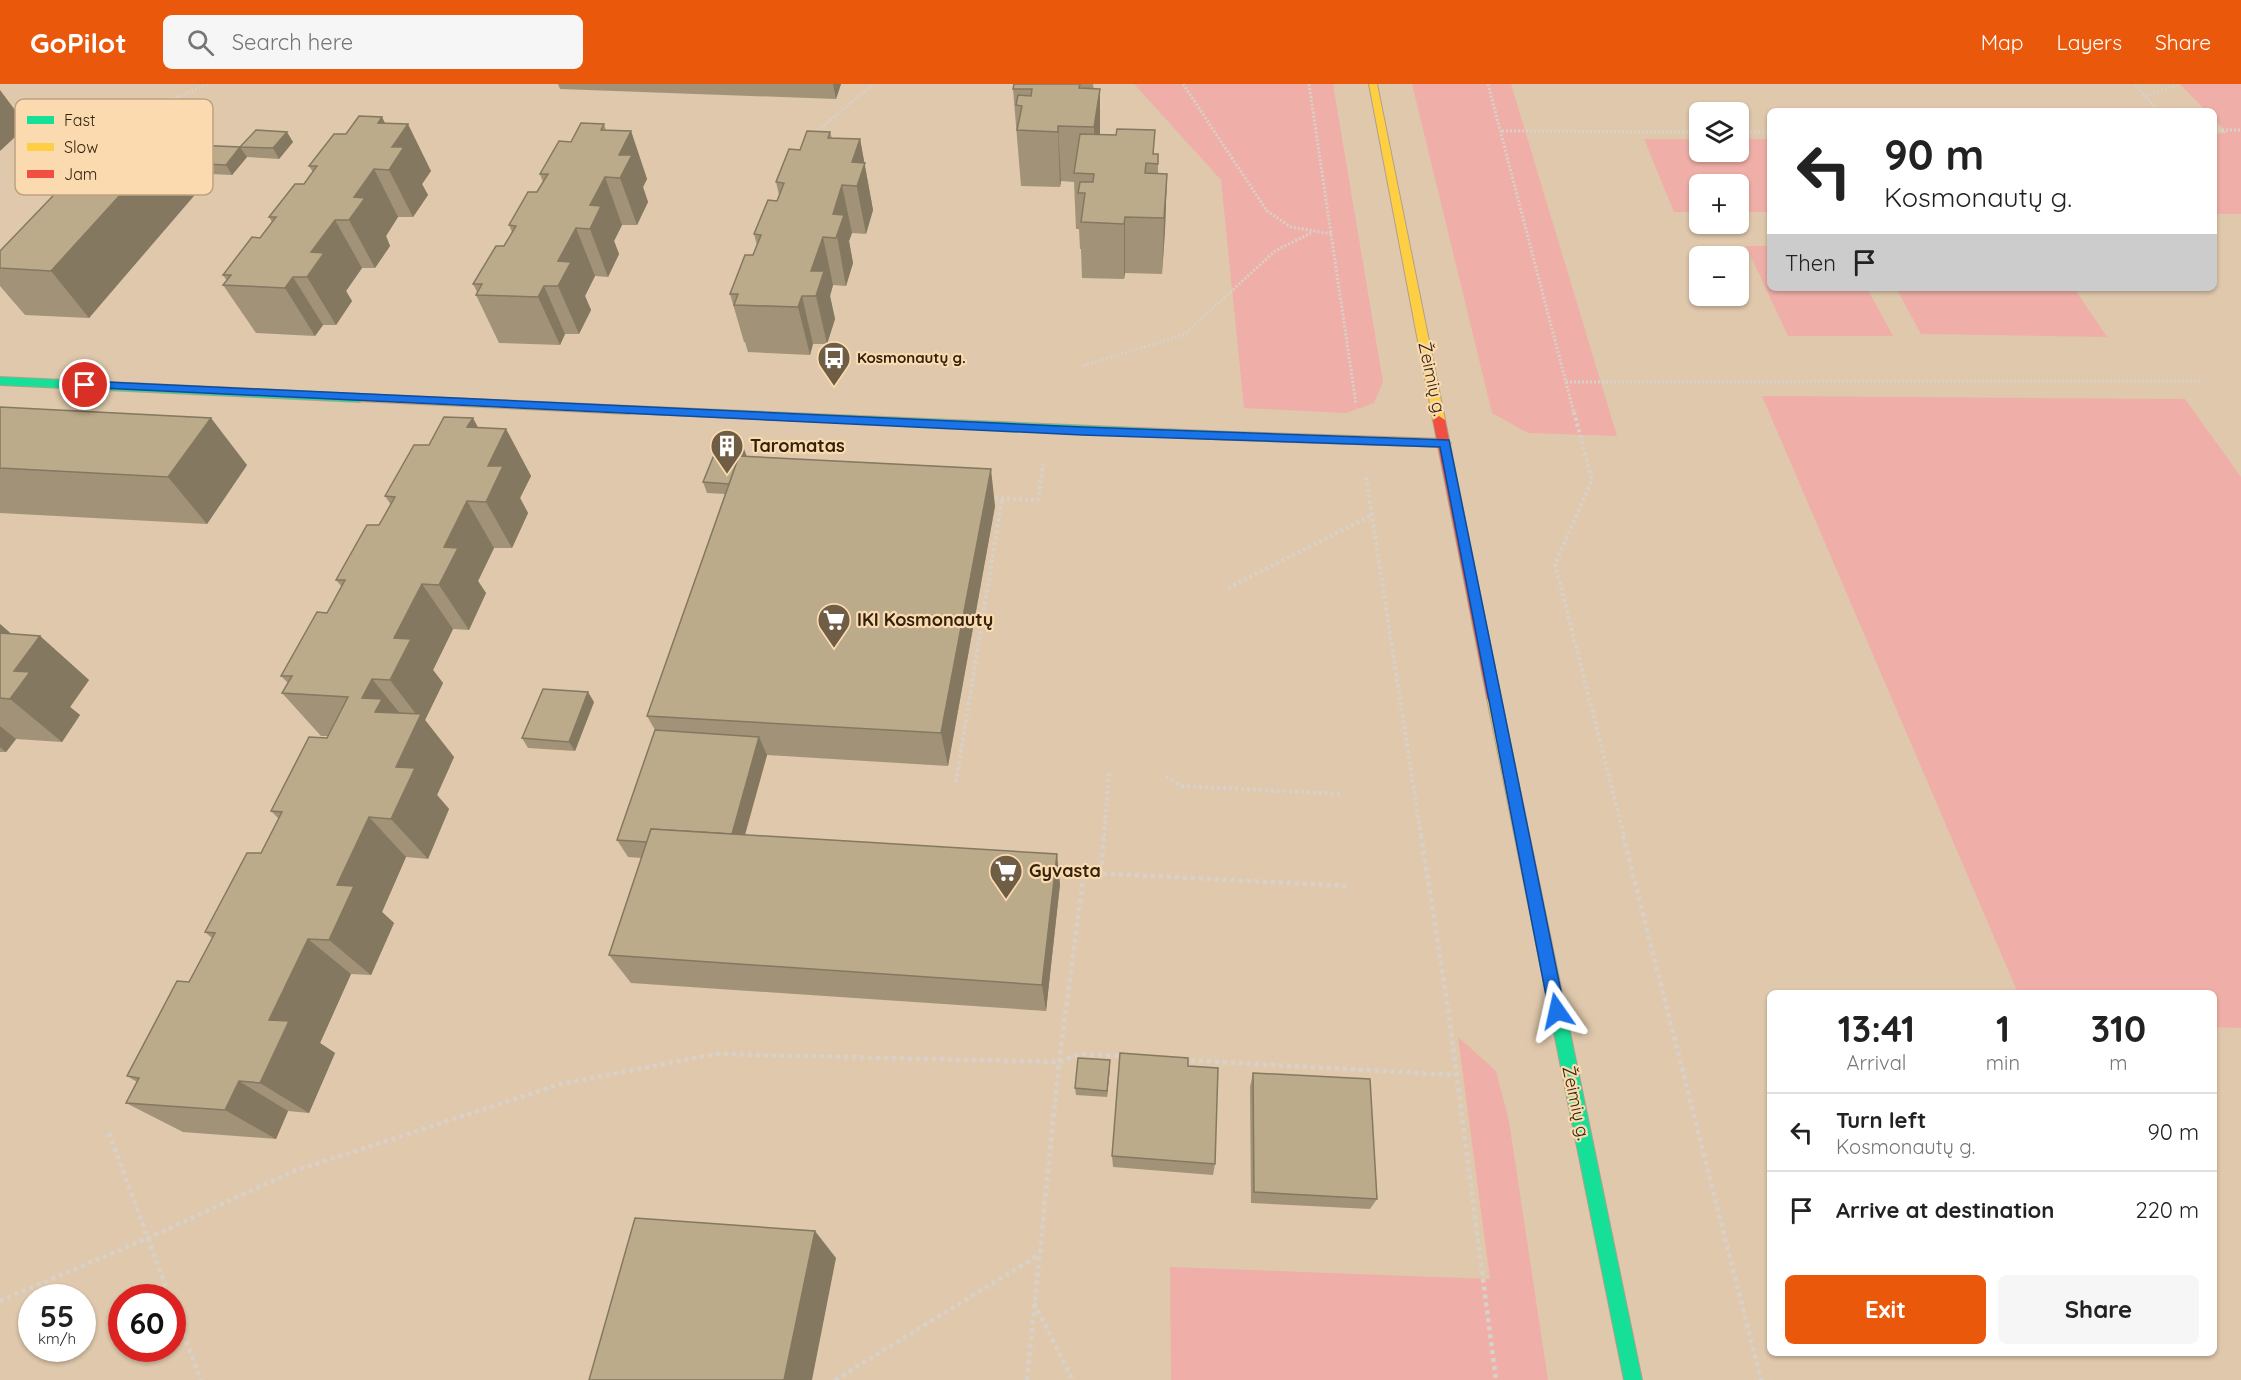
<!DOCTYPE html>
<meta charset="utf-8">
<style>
:root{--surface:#fff;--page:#f6f6f6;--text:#222;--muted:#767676;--line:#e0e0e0;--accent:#ea580c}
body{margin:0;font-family:Quicksand,sans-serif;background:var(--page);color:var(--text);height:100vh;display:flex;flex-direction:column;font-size:22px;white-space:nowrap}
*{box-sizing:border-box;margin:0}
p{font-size:20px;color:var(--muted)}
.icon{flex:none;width:33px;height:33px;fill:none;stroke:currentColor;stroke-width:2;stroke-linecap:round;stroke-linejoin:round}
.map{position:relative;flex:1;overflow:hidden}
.sheet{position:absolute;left:1767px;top:906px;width:450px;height:366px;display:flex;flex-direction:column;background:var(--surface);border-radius:9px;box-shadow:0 2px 4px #0004}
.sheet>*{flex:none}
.top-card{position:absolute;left:1767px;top:24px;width:450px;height:183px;border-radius:9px;box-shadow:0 2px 4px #0004;background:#fff;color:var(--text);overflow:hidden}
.tools{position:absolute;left:1689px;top:18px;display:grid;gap:12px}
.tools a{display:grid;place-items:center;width:60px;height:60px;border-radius:9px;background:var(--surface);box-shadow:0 2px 4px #0004;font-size:30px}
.speed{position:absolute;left:18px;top:1200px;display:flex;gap:12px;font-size:30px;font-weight:700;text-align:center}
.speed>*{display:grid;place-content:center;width:78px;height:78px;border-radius:50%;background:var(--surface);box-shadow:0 2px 4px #0004;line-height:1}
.speed small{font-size:15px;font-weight:400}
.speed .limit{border:9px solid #d22;background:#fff;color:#111}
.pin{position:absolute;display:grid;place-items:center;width:51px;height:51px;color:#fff;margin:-26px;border:3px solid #fff;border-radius:50%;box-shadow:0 2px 6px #0007}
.me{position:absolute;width:66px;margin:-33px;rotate:349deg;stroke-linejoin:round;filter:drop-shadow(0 0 4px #0008)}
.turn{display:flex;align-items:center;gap:21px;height:126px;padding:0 18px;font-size:27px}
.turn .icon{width:78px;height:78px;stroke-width:2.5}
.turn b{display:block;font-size:42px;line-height:51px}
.then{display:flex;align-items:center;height:57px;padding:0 18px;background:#0003;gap:12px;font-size:22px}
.eta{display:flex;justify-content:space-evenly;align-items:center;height:102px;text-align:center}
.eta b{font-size:36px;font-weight:700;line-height:42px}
.cta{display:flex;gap:12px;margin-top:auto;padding:12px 18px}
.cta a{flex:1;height:69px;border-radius:9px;background:var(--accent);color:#fff;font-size:24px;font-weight:700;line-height:69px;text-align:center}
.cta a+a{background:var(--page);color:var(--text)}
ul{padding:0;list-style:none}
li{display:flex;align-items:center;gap:18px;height:78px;padding:0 18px;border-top:2px solid var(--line)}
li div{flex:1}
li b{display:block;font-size:22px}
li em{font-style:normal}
header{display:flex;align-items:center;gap:36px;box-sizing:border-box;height:84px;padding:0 30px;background:var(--accent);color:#fff}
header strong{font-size:28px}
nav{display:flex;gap:33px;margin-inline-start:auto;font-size:21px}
.search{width:420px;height:54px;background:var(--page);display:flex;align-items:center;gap:15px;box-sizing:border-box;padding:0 21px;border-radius:9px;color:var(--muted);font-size:22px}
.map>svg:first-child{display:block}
.green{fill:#efafa8}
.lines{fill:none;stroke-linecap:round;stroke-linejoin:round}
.fast-casing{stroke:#b1a08a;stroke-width:2}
.slow-casing{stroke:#b1a08a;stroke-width:2}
.jam-casing{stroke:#b1a08a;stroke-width:2}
.path-far2{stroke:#d8d1c8;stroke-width:3;stroke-dasharray:2 2;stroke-linecap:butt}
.path-far1{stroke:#d8d1c8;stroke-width:4;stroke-dasharray:3 3;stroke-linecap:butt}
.path{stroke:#d8d1c8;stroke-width:4.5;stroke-dasharray:4 4;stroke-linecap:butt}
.fast{fill:#16e098;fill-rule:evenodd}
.slow{fill:#ffcf43;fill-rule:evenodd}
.jam{fill:#f24e42;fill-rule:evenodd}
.wall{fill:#a29378}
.shaded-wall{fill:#847861}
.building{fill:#bcab8b;stroke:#847861;stroke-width:1.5}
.route{fill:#1a73e8;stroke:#114b97;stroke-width:1.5}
.labels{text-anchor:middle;stroke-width:4.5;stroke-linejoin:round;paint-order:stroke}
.far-poi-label{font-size:15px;font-weight:bold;fill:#32230e;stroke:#fbdab0;text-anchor:start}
.street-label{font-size:18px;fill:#32230e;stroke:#fbdab0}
.poi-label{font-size:18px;font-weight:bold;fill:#32230e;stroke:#fbdab0;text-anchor:start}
.key{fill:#fbdab0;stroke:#bfa37f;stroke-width:1.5}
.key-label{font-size:16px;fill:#32230e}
</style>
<header>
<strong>GoPilot</strong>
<div class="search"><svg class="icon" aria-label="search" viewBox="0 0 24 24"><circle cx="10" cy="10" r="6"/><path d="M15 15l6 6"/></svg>Search here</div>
<nav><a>Map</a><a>Layers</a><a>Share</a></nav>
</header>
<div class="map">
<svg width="2241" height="1296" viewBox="0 0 2241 1296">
<rect width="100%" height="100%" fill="#dfc8ac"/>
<g class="green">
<path d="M1134,0H1333L1383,298L1374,319L1346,329L1244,324L1221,96Z"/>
<path d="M1412,0H1511L1617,352L1528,349L1492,329Z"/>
<path d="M2180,0H2241V130H2214V50L2227,49L2214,35V27H2206Z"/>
<path d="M1644,55H1699L1700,68H1738L1739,55H1770V128H1739L1738,100H1700L1699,128H1674Z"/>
<path d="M1746,162H1770V204H1867L1893,252H1788Z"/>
<path d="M1896,204H2074L2107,253L1921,250Z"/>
<path d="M1762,312L2185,315L2241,393V944L2214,943V909H2018Z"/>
<path d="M1458,953L1496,987L1509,1037L1548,1296H1171L1170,1183L1490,1195Z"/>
</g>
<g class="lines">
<g class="fast-casing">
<g id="fast">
<path d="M0,293L360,310L365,314L360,318L0,301Z"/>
<path d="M629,322L1233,348L1239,352L1233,356L625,329V323Z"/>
<path d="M1555,907L1560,909L1563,914L1642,1296H1624L1547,914L1550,909Z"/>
</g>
</g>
<g class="slow-casing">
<g id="slow">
<path d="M1369,0H1377L1445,336L1439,340L1433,336Z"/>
<path d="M360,310L629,322L635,326L629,330L356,317L355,314Z"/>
<path d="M1233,348L1445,355L1451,359L1445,363L1233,356L1227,352Z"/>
<path d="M1494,609L1499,610L1501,614L1563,914L1560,919L1555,921L1550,919L1547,914L1487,614L1489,610Z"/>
</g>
</g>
<g class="jam-casing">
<path id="jam" d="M1439,332L1445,336L1501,614L1499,618H1489L1487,614L1433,336Z"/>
</g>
<g class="path-far2">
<path d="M1183,0L1267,127L1291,143L1332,150"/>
<path d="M1309,0L1356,320"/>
<path d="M1488,0L1574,329"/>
<path d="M2135,0L2158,27"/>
<path d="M2146,12L2179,0"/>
<path d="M2214,46H2241"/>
<path d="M1502,47L1700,48"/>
<path d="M1738,48H1770"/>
<path d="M815,49L873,0"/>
<path d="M25,76L209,0"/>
<path d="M1083,282L1185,250L1275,167L1311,149"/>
<path d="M1566,298L2201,297"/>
</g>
<g class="path-far1">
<path d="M1574,328L1592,396L1555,480L1624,752"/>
<path d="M1366,393L1421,752"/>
<path d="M989,414L1038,416L1043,380"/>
<path d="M1228,504L1372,431"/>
<path d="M1166,692L1181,702L1342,710"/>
<path d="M956,698L1002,415"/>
<path d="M1104,752L1109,689"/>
</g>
<g class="path">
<path d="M1421,751L1448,924L1496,1296"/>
<path d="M1623,751L1761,1296"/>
<path d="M1055,787L1347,802"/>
<path d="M1101,789L1104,751"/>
<path d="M1183,976L1455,991"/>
<path d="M109,1049L170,1214"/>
<path d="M0,1217L148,1154L294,1087L561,1000L716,970L1059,978L1080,970L1124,972"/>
<path d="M1034,1219L1073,1296"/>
<path d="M172,1220L201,1296"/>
<path d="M835,1296L1037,1172"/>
<path d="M1027,1296L1059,978L1084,788"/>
</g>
<use href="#fast" class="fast"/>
<use href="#slow" class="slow"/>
<use href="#jam" class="jam"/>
</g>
<g class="wall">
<path d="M558,0H841L836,15L560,5Z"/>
<path d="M1014,0H1093L1100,50L1155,70H1158V90H1167L1165,146L1162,190L1125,189L1124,195L1082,194L1081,165H1080L1079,145H1076L1074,98L1061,97L1060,103L1021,102L1013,5Z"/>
<path d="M385,39L431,87L422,100L428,111L413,133H398L386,152L390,162L375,184H362L346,207L352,217L336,241H323L315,252L256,249L223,201L227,197L223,191L260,154L272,138L269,133L304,100L313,88L309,82L346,50Z"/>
<path d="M604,40L606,46L631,47L647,95L643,103L648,118L637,141H622L614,157L619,170L608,193L595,192L585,212L591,226L579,250H565L560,261L499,259L476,211L477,208L473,200L504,162L512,148L509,141L537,108L543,98L540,90L571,58Z"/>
<path d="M182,43L193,61L240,63L293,58L279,75L247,73L232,91L211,90L89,234L25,231L0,202V167Z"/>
<path d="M830,48L832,54L860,55L873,126L866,150L852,149L849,157L853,179L846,202L833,201L830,212L835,235L827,260H813L810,271L748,268L745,258H744L730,210L753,171L757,161L754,150L777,117L779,111L776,98L800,66Z"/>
<path d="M0,323L247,381L207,440L0,429Z"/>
<path d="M478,344L506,345L531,392L520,414L528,429L512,464H494L478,497L486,509L469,546L453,545L433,586L443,599L425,636L454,673L437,711L449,725L428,775L406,773L382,828L394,839L371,891L351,890L320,959L335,969L309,1029L288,1027L276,1055L183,1048L126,1019L137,998L127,992L189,898L212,854L205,848L261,769L279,735L271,727L328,652H321L282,609L288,599L281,592L327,529L342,503L336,496L379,441L391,421L385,412L429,361Z"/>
<path d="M747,373L995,422L948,682L767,671L745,751L1060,800L1046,927L631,899L609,871L642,774L628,773L617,756L655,646L647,632L725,410L707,409L703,398Z"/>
<path d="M0,540L11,550L40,552L89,596L70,623L80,631L62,658L16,655L6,668H0Z"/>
<path d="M594,618L575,667L528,664L522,654Z"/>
<path d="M1110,976L1107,1013L1076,1011L1075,1004Z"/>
<path d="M1188,982L1215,1080L1213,1091L1113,1083L1112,1072Z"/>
<path d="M1253,989L1377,1115L1370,1125L1251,1119L1250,1003Z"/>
</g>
<g class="shaded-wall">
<path d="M833,0H841L836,15Z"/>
<path d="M1100,5V60L1095,98L1094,43Z"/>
<path d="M0,6L27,42L0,67Z"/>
<path d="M382,33L395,59L408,40L431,87L422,100L428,111L413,133L389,86L378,39Z"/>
<path d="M1058,42L1061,97L1060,103L1058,48Z"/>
<path d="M182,43L212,91L89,234L51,187Z"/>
<path d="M631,47L647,95L643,103L648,118L637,141L620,94L619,71Z"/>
<path d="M287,48L293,58L279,75L273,64Z"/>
<path d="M860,55L873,126L866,150L852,78Z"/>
<path d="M240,63L247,73L232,91L226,81Z"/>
<path d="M374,85L398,133L386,152L390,162L375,184L349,136L354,113Z"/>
<path d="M1167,90L1165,146L1162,190L1164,134Z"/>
<path d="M605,93L622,141L614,157L619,170L608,193L590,145V121Z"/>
<path d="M842,101L852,149L849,157L853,179L846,202L833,130Z"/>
<path d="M1125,133V189L1124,195V140Z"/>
<path d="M335,136L362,184L346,207L352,217L336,241L307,193L311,168Z"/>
<path d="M576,144L595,192L585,212L591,226L579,250L558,202V177Z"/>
<path d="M823,153L833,201L830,212L835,235L827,260L816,212L811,187Z"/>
<path d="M293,193L323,241L315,252L285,204Z"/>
<path d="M544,202L565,250L560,261L538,213Z"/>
<path d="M802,212L813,260L810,271L798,223Z"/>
<path d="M211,334L247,381L207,440L168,393Z"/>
<path d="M473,334L493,371L506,345L531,392L520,414L528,429L512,464L486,418L467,343Z"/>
<path d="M743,362L747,373L729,400Z"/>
<path d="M991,385L995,422L948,682L941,649Z"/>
<path d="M467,417L494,464L478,497L486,509L469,546L439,501L444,463Z"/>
<path d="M422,500L453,545L433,586L443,599L425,636L454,673L437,711L449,725L428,775L391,735L396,683L362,614L372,595L407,638L419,634L390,596L394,554Z"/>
<path d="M0,540L30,566L40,552L89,596L70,623L80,631L62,658L10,615L14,587L0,562Z"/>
<path d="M588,608L594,618L575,667L569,658Z"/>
<path d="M0,642L16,655L6,668L0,663Z"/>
<path d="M759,653L767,671L737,779L728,762Z"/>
<path d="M369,733L406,773L382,828L394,839L371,891L329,856L337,801Z"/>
<path d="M1057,770L1060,800L1046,927L1042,901Z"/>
<path d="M308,855L351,890L320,959L335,969L309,1029L260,999L269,936Z"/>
<path d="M1110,976V983L1107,1013V1007Z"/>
<path d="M239,997L288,1027L276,1055L225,1026Z"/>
<path d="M815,1147L836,1174L812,1296H784Z"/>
</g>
<g class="building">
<path d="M1014,0H1080L1079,4L1100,5L1094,43L1058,42V48L1017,46L1022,22L1016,21L1018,11L1031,12L1032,5H1013Z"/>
<path d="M359,32L382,33L378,39L408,40L392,63H404L389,86L374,85L354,113L365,114L349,136H335L311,168L324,169L307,193H293L285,204L223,201L231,191H223L252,153L260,154L276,133H269L295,100H304L317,82H309L334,50H346Z"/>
<path d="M581,39L604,40L601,46L631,47L619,71H632L620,94L605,93L590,121L601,122L590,145L576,144L558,177L571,178L558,202H544L538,213L476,211L482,200H473L496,162H504L516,142L509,141L528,108H537L548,90H540L559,57L571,58Z"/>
<path d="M121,41L182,43L51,187L0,184V167Z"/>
<path d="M1117,45L1155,46L1153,70H1158V80L1146,79L1145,89L1167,90L1164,134L1125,133L1124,140L1081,138L1085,109H1078L1080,98H1093L1094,90L1074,89L1080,50L1116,51Z"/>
<path d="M256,46L287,48L273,64L240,63Z"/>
<path d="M807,47L830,48L828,54L860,55L852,78L865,79L857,102L842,101L833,130L844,131L836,154L823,153L811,187H824L816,212H802L798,223L734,221L738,210H730L745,171H753L761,151L754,150L768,116L777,117L784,99L776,98L789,65L800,66Z"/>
<path d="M193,61L240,63L226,81L205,80Z"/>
<path d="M0,323L211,334L168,393L0,384Z"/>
<path d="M444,333L473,334L467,343L506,345L488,382H503L486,418L467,417L444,463L458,464L439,501L422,500L394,554L411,555L390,596L372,595L362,614L382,615L375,628L421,630L396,683L415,684L391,735L369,733L337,801L354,802L329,856L308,855L269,936L289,937L260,999L239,997L225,1026L126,1019L139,994L127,992L177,897L189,898L215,849L205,848L247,769H261L282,728L271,727L309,653L327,654L348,613L282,609L292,592H281L317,528L327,529L345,496H336L367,441H379L395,413L385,412L414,361H429Z"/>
<path d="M718,361L743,362L729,400L703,398Z"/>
<path d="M739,372L991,385L941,649L647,632Z"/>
<path d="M0,549L40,552L14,587L30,588L10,615L0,614Z"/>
<path d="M543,605L588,608L569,658L522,654Z"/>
<path d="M655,646L759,653L732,750L651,745L647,758L617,756Z"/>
<path d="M651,745L1057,770L1042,901L609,871Z"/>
<path d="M1120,969L1188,974V982L1218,984L1215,1080L1112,1072Z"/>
<path d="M1078,974L1110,976L1107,1007L1075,1004Z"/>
<path d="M1253,989L1370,995L1377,1115L1254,1108Z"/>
<path d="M635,1134L815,1147L784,1296H589Z"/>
</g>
<path class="route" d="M85,297L1082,343L1449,356L1565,927L1563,933L1557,935L1552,933L1549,927L1440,363L1082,351L81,303V298Z"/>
<defs>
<g id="bus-pin" transform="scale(1.725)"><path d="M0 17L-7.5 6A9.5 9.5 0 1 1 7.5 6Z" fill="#6f5d45" stroke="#fbdab0"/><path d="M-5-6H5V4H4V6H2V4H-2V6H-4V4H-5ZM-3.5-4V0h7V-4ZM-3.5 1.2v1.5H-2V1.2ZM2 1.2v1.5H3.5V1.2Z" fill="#fff"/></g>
<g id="building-pin" transform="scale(1.725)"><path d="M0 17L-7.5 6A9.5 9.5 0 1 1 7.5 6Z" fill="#6f5d45" stroke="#fbdab0"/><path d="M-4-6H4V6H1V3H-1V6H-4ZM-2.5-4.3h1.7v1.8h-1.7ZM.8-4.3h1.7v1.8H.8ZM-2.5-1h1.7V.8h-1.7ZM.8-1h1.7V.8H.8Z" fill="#fff"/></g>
<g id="supermarket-pin" transform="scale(1.725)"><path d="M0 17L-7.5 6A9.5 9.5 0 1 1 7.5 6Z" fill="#6f5d45" stroke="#fbdab0"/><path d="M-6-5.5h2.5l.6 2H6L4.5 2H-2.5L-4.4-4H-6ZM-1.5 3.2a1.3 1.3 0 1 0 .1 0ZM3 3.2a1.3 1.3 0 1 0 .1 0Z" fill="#fff"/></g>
</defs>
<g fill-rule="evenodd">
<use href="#bus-pin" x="834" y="274"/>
<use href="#building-pin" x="727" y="362"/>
<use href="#supermarket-pin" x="834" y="536"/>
<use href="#supermarket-pin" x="1006" y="787"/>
</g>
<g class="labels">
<g class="far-poi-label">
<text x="857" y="279">Kosmonautų g.</text>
</g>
<g class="street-label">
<text transform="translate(1432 295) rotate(78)" y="6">Žeimių g.</text>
<text transform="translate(1576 1019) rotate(78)" y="6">Žeimių g.</text>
</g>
<g class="poi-label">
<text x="750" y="368">Taromatas</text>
<text x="857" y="542">IKI Kosmonautų</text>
<text x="1029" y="793">Gyvasta</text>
</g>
</g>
<rect x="15" y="15" width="198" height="96" rx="9" class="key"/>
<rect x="27" y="32" width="27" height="8" fill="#16e098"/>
<rect x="27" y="59" width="27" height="8" fill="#ffcf43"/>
<rect x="27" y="86" width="27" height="8" fill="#f24e42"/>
<g class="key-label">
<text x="64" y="42">Fast</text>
<text x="64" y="69">Slow</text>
<text x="64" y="96">Jam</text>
</g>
</svg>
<div class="tools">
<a><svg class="icon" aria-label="layers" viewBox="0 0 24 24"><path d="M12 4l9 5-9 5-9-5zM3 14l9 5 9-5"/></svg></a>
<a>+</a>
<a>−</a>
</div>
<div class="speed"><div>55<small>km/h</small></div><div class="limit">60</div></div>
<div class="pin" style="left:85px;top:301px;background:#d93025"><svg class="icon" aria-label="arrive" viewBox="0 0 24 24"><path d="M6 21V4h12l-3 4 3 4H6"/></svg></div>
<svg class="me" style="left:1557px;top:927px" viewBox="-20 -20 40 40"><path d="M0-17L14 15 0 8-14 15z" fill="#1a73e8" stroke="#fff" stroke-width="4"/></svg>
<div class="top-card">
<div class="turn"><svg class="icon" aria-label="left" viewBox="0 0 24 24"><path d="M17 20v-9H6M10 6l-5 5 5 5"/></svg><div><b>90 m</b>Kosmonautų g.</div></div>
<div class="then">Then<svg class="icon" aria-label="arrive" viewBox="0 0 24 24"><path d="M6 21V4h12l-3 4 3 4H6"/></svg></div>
</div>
<section class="sheet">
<div class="eta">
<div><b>13:41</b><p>Arrival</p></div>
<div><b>1</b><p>min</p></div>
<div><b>310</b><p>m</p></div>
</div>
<ul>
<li><svg class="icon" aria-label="left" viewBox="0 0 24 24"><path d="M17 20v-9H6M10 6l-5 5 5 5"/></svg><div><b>Turn left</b><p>Kosmonautų g.</p></div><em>90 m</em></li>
<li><svg class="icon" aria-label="arrive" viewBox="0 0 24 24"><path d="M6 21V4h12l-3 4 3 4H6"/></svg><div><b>Arrive at destination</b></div><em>220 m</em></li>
</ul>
<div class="cta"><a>Exit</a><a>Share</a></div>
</section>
</div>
